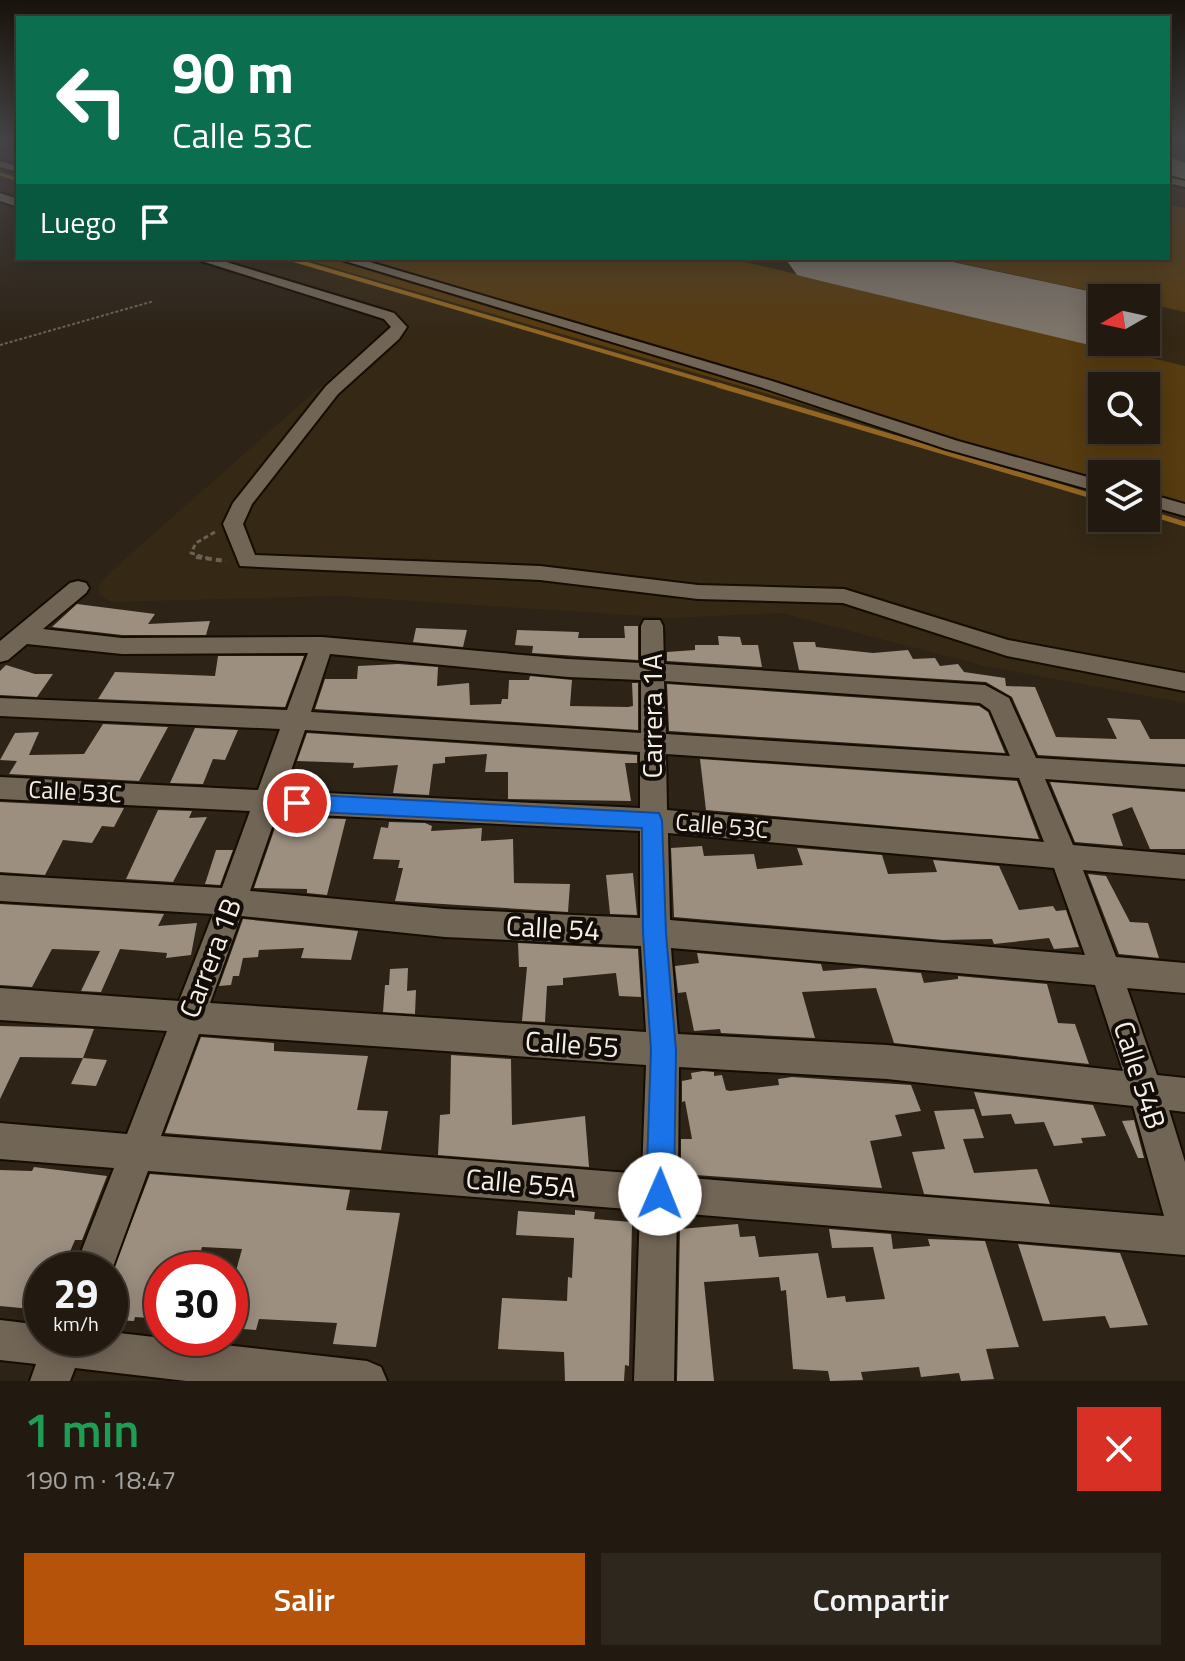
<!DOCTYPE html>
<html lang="es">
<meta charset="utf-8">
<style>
:root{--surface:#221a10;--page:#2e271e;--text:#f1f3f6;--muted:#a2a19f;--line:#3f3830;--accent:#b45309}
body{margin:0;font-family:"Titillium Web",sans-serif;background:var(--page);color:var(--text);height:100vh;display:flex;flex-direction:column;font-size:30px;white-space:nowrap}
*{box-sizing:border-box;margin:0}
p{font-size:26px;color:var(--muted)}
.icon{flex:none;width:44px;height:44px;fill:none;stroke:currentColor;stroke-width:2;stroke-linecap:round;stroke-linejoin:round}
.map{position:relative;height:1381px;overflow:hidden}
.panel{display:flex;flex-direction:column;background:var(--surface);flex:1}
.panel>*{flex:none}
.top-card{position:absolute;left:16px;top:16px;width:1154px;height:244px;border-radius:0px;box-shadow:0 4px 20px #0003,0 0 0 2px var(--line);background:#0b6e4f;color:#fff;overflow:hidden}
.needle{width:52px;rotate:261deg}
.buttons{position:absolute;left:1088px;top:284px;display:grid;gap:16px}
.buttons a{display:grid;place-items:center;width:72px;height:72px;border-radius:0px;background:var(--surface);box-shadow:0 4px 20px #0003,0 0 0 2px var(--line);font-size:40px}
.speed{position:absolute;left:24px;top:1252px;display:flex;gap:16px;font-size:40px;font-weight:700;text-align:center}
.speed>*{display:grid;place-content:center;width:104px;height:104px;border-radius:50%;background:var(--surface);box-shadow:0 4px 20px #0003,0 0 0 2px var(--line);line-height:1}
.speed small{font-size:20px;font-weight:400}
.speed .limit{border:12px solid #d22;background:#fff;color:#111}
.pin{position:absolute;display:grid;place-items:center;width:68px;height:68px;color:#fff;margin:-34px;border:4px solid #fff;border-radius:50%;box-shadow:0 2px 8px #0007}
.me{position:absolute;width:88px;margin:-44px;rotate:1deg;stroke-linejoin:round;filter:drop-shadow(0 0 6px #0008)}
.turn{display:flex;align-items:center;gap:28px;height:168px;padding:0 24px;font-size:36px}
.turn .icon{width:104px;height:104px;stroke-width:2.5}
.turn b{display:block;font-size:56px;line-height:68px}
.then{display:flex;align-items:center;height:76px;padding:0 24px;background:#0003;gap:16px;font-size:30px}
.round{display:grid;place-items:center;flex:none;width:84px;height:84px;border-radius:0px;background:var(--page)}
.head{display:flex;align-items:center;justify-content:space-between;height:136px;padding:0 24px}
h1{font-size:48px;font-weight:600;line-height:60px;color:#1e9e55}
.action{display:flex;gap:16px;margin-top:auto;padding:16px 24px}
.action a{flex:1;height:92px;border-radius:0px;background:var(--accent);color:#fff;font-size:32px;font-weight:600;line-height:92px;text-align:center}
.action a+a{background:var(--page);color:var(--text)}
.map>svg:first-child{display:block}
.built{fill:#352815;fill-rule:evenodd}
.green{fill:#573b11;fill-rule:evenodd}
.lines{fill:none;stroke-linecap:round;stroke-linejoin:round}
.stream-far2{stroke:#926622;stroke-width:3}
.stream-far1{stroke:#926622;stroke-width:4}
.stream{stroke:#926622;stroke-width:5}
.taxiway{fill:#7e756a;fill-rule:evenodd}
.runway{fill:#7e756a;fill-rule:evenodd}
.building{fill:#9c8f80}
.minor-casing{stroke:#150c02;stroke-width:4}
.path-far2{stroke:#6b6257;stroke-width:2;stroke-dasharray:3 2;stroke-linecap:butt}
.path-far1{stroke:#6b6257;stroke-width:3;stroke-dasharray:5 3;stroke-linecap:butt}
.path{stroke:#6b6257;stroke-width:4;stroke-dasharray:6 4;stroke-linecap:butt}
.minor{fill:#716556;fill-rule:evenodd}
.route{fill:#1a73e8;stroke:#114b97;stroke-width:2}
.labels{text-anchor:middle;stroke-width:8;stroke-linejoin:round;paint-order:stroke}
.street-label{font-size:24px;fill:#f6efe6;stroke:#120d08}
.near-street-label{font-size:28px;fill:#f6efe6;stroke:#120d08}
</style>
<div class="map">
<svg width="1185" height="1381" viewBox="0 0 1185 1381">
<rect width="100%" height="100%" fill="#2d2316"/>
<path class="built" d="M1168,141H1185V703L984,666L781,613L674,618L337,596L110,602L100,595L98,586L109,573L392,323L188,258H1168ZM1102,298H1146V342H1102ZM1102,386H1146V430H1102ZM1102,474H1146V518H1102Z"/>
<g class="green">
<path d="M1168,205L1185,208V312L1146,303V298H1122L937,258H1168Z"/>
<path d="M300,258H728L1185,366V515L1146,504V474H1102V491ZM1102,386H1146V430H1102Z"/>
</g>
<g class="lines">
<path class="stream-far2" d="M0,174L18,180"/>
<path class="stream-far1" d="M287,258L725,387"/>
<g class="stream">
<path d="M718,385L1102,499"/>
<path d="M1146,512L1185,524"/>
</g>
<path class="taxiway" d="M1168,157L1185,163V180L1168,174Z"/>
<path class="runway" d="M785,258H934L1102,294L1116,298H1102V342H1124L1102,348L825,282L797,275Z"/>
</g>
<g class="building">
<path d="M77,604L155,614L148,624L210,621L206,635H122L52,627Z"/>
<path d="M624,626H638V660L532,653L533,646L515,645L517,630L579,632L578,638H625Z"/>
<path d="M416,628L467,630L463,647L413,642Z"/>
<path d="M718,636L740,637L742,645H758L762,667L667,661V652L695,650V645H719Z"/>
<path d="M793,642H815L816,647L873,653L908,650L913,659L935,658L940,666L958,664L964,672L1005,678L1006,686L1035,687L1056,737L1117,739L1107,718L1140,720L1150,739H1185V764L1038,755L1012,697L986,682L799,670Z"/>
<path d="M218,656H304L285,707L98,699L115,672L215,676Z"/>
<path d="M398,664L438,667L437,686L469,683L470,705L501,704L502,699H508L509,680H529L530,676L572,680L570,706L628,707L633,706L632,683H638V730L315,709L325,679H357L358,666Z"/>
<path d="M6,665L35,674H53L37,697L0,695V671Z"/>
<path d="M667,684L979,706L988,712L1005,753L669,731Z"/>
<path d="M103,724L168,727L139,781L9,774L17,761L0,760L15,733L39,732L29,755L84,754Z"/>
<path d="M195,728L238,730L225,760L213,759L203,784L170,783Z"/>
<path d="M307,733L637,755V763H625L631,801L508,799V772H485L487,754L445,757V763L433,764L429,795L393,793L398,765L353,768L354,763L297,761Z"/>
<path d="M700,759L1017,781L1039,839L706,810Z"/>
<path d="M1050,782L1185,792V849H1150L1132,807L1112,814L1123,846L1075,842Z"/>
<path d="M0,802L124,808L114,827L102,826L92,843L63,840L45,875L0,872Z"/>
<path d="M158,810L192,811L189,818L207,817L173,882L126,879Z"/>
<path d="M315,818L346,819L327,895L307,893V889L254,888L276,825L314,824Z"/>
<path d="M389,822L425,823L432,826L431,831L482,828L481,841L513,839L514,883L570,884L568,912L395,901L403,868H398L400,860L373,859L381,827L388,828Z"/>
<path d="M702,846L704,856L754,854L757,869L803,865L797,848L882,855L888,874L937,872L933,860L999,866L1019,910L1053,906L1056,911L1066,910L1079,947L1054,949L1049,938L994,944L992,939L943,940L674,917L671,848Z"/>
<path d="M216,850H233L220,885L205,884Z"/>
<path d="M633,873L637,915L610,914L606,875Z"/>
<path d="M1088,874L1106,876L1130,922L1148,923L1159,958L1119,954Z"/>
<path d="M0,904L164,914L158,926L197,923L191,955L166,958L167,953L120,949L101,992L81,991L100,951L52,949L32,987L0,985Z"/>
<path d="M243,919L358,931L351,960L301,958L304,948L259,950L258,957L243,958L239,976H233L231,985L219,986Z"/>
<path d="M518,943L638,949L641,997L619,996L616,973L563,978V985L547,986L545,1022L522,1021L527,967H519Z"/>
<path d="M697,953L821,964L823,971L861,968L921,973L924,983L958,979V976L1047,984L1058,1023L1075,1024L1089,1064L894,1043L876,988L802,992L815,1038L721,1033L720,1029L694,1031L686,992L678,993L675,966L699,963Z"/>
<path d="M408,968L407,991L416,990L415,1014L383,1012L385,985H389L390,969Z"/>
<path d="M0,1026L77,1028L94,1029L83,1058L20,1057L0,1099Z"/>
<path d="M201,1037L274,1043V1051L368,1056L357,1110L388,1111L381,1150L165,1133Z"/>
<path d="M451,1055L511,1059L512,1125L585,1116L589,1167L438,1155L440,1115L450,1114Z"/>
<path d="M83,1058L107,1060L96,1086L71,1084Z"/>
<path d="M703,1071L714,1072V1076L722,1075L726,1090L730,1091L779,1085L778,1079L792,1077L911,1085L921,1111L895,1115L902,1136L870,1141L882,1188L681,1174V1139H692L685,1101L682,1102V1081L692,1079L691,1073Z"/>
<path d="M974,1092L1093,1105L1106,1136L1081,1138L1083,1143L1054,1146L1044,1122L1015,1124L1011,1114L982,1116Z"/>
<path d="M974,1109L984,1138L963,1139L974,1173L1037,1169L1050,1204L924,1194L912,1152L945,1149L934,1111Z"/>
<path d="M1134,1120L1144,1158H1138L1122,1121Z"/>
<path d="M34,1167L107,1176L82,1240H75L62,1270H42V1310L0,1306V1170L32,1171Z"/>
<path d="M150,1174L350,1190L346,1210L400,1213L376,1347L333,1344L337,1323L259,1319L256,1330L230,1328V1293L242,1249L202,1247L195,1270H162V1319L135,1317L134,1321L110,1320V1278Z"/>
<path d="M575,1210L595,1212L594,1219L632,1222L629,1366L625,1365L624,1381H565L564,1352L498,1349L502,1298L567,1301L568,1277L572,1278L574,1238L516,1235L518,1211L575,1215Z"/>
<path d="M738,1224L740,1237L755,1236L759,1257L818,1253L827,1298L845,1296L846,1302L885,1299L873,1247L832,1248L829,1229L891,1234L893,1249L930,1246L928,1239L985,1241L1019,1347L986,1349L994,1379L961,1381L959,1373L921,1377L919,1367L861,1372L863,1380L830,1381L828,1371L793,1369L786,1290L781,1291L779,1277L704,1282L714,1381H677L680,1229Z"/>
<path d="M1018,1244L1120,1253L1148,1325L1110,1328L1105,1316L1043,1321Z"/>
</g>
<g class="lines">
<g class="minor-casing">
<g id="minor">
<path d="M0,161L18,166V172L0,167Z"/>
<path d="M1168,177L1185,181V187L1168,183Z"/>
<path d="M0,193L18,199V207L0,201Z"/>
<path d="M192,258H213L394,313L407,327L399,339L338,394L252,504L243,524L255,555L540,566L698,585L844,589L1008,640L1185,673V691L1007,656L843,603L698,599L540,580L240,566L223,524L233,503L326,386L391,327L384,319Z"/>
<path d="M335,258H356L772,381L958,441L1102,481V493L946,449L760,387Z"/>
<path d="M1146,493L1185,504V516L1146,505Z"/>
<path d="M78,581L86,583L89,588L86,593L43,629L122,638L322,637L568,659L641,663V626L644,620H660L663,626L664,664L985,685L1009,698L1036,758L1185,767V789L1045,779L1073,845L1185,855V879L1083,870L1116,957L1185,963V993L1127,988L1157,1075L1185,1078V1112L1169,1110L1185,1162V1255L677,1213L674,1381H634L640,1210L148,1171L110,1275V1270H74L114,1168L0,1159V1123L127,1134L167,1031L0,1020V988L179,1001L213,914L0,901V875L222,888L250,811L0,799V777L258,790L280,729L0,716V698L287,710L308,653L122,654L27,644L8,660L0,662V641L70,583ZM330,654L568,677L641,680V733L311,712ZM664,681L980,703L990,710L1010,756L666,734ZM305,730L640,752V808L284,791ZM666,754L1019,778L1044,842L667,810ZM277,813L640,831V918L445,909L250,891ZM668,833L1054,868L1085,955L670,920ZM241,916L445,937L641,946L646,1032L210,1003ZM671,948L1095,985L1123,1071L887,1045L678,1034ZM199,1034L646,1065L642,1174L161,1136ZM679,1067L887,1079L1133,1106L1164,1216L678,1177Z"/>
<path d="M0,1320L42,1325V1338H110V1332L367,1361L381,1367L387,1381H186L75,1368L70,1381H30L36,1364L0,1360Z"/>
</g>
</g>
<path class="path-far2" d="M0,345L154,301"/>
<path class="path-far1" d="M210,559L191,553L196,543L215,532"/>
<path class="path" d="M196,557L226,561"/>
<use href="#minor" class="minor"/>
</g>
<linearGradient id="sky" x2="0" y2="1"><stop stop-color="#19130c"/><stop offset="0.42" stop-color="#464547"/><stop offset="1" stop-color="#464547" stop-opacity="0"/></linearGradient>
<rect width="1185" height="334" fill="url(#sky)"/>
<path class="route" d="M297,794L659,813L662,820L666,933L676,1050L674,1194L670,1204L660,1208L650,1204L646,1194L651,1050L643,933L642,828L297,811L290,809L287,803L290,797Z"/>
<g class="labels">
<g class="street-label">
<text transform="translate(75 792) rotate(3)" y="8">Calle 53C</text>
<text transform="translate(722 826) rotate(5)" y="8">Calle 53C</text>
</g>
<g class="near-street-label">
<text transform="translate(652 716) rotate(-90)" y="10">Carrera 1A</text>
<text transform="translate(553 928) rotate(3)" y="10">Calle 54</text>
<text transform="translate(210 958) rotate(-69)" y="10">Carrera 1B</text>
<text transform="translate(572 1044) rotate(4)" y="10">Calle 55</text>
<text transform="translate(1140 1075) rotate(72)" y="10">Calle 54B</text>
<text transform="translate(521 1183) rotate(5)" y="10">Calle 55A</text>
</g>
</g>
</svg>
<div class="buttons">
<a><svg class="needle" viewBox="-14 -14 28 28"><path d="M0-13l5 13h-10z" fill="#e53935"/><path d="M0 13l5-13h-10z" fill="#a2a19f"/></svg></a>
<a><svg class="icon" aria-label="search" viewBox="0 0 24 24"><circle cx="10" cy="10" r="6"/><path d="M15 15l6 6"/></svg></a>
<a><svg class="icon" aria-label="layers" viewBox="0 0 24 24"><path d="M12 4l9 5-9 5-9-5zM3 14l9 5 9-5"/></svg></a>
</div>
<div class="speed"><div>29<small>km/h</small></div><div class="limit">30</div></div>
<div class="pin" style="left:297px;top:803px;background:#d93025"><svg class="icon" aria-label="arrive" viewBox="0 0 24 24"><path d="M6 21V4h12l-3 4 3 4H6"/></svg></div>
<svg class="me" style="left:660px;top:1194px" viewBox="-20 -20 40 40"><circle r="19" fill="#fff"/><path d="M0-13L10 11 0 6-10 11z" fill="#1a73e8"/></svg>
<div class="top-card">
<div class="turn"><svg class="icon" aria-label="left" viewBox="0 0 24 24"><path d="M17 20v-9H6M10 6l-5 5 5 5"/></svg><div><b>90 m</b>Calle 53C</div></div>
<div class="then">Luego<svg class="icon" aria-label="arrive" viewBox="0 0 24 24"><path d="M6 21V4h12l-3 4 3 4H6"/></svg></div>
</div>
</div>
<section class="panel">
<div class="head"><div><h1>1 min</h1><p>190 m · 18:47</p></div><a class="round" style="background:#d93025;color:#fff"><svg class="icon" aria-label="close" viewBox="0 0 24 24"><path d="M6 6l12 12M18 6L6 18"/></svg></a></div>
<div class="action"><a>Salir</a><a>Compartir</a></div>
</section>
